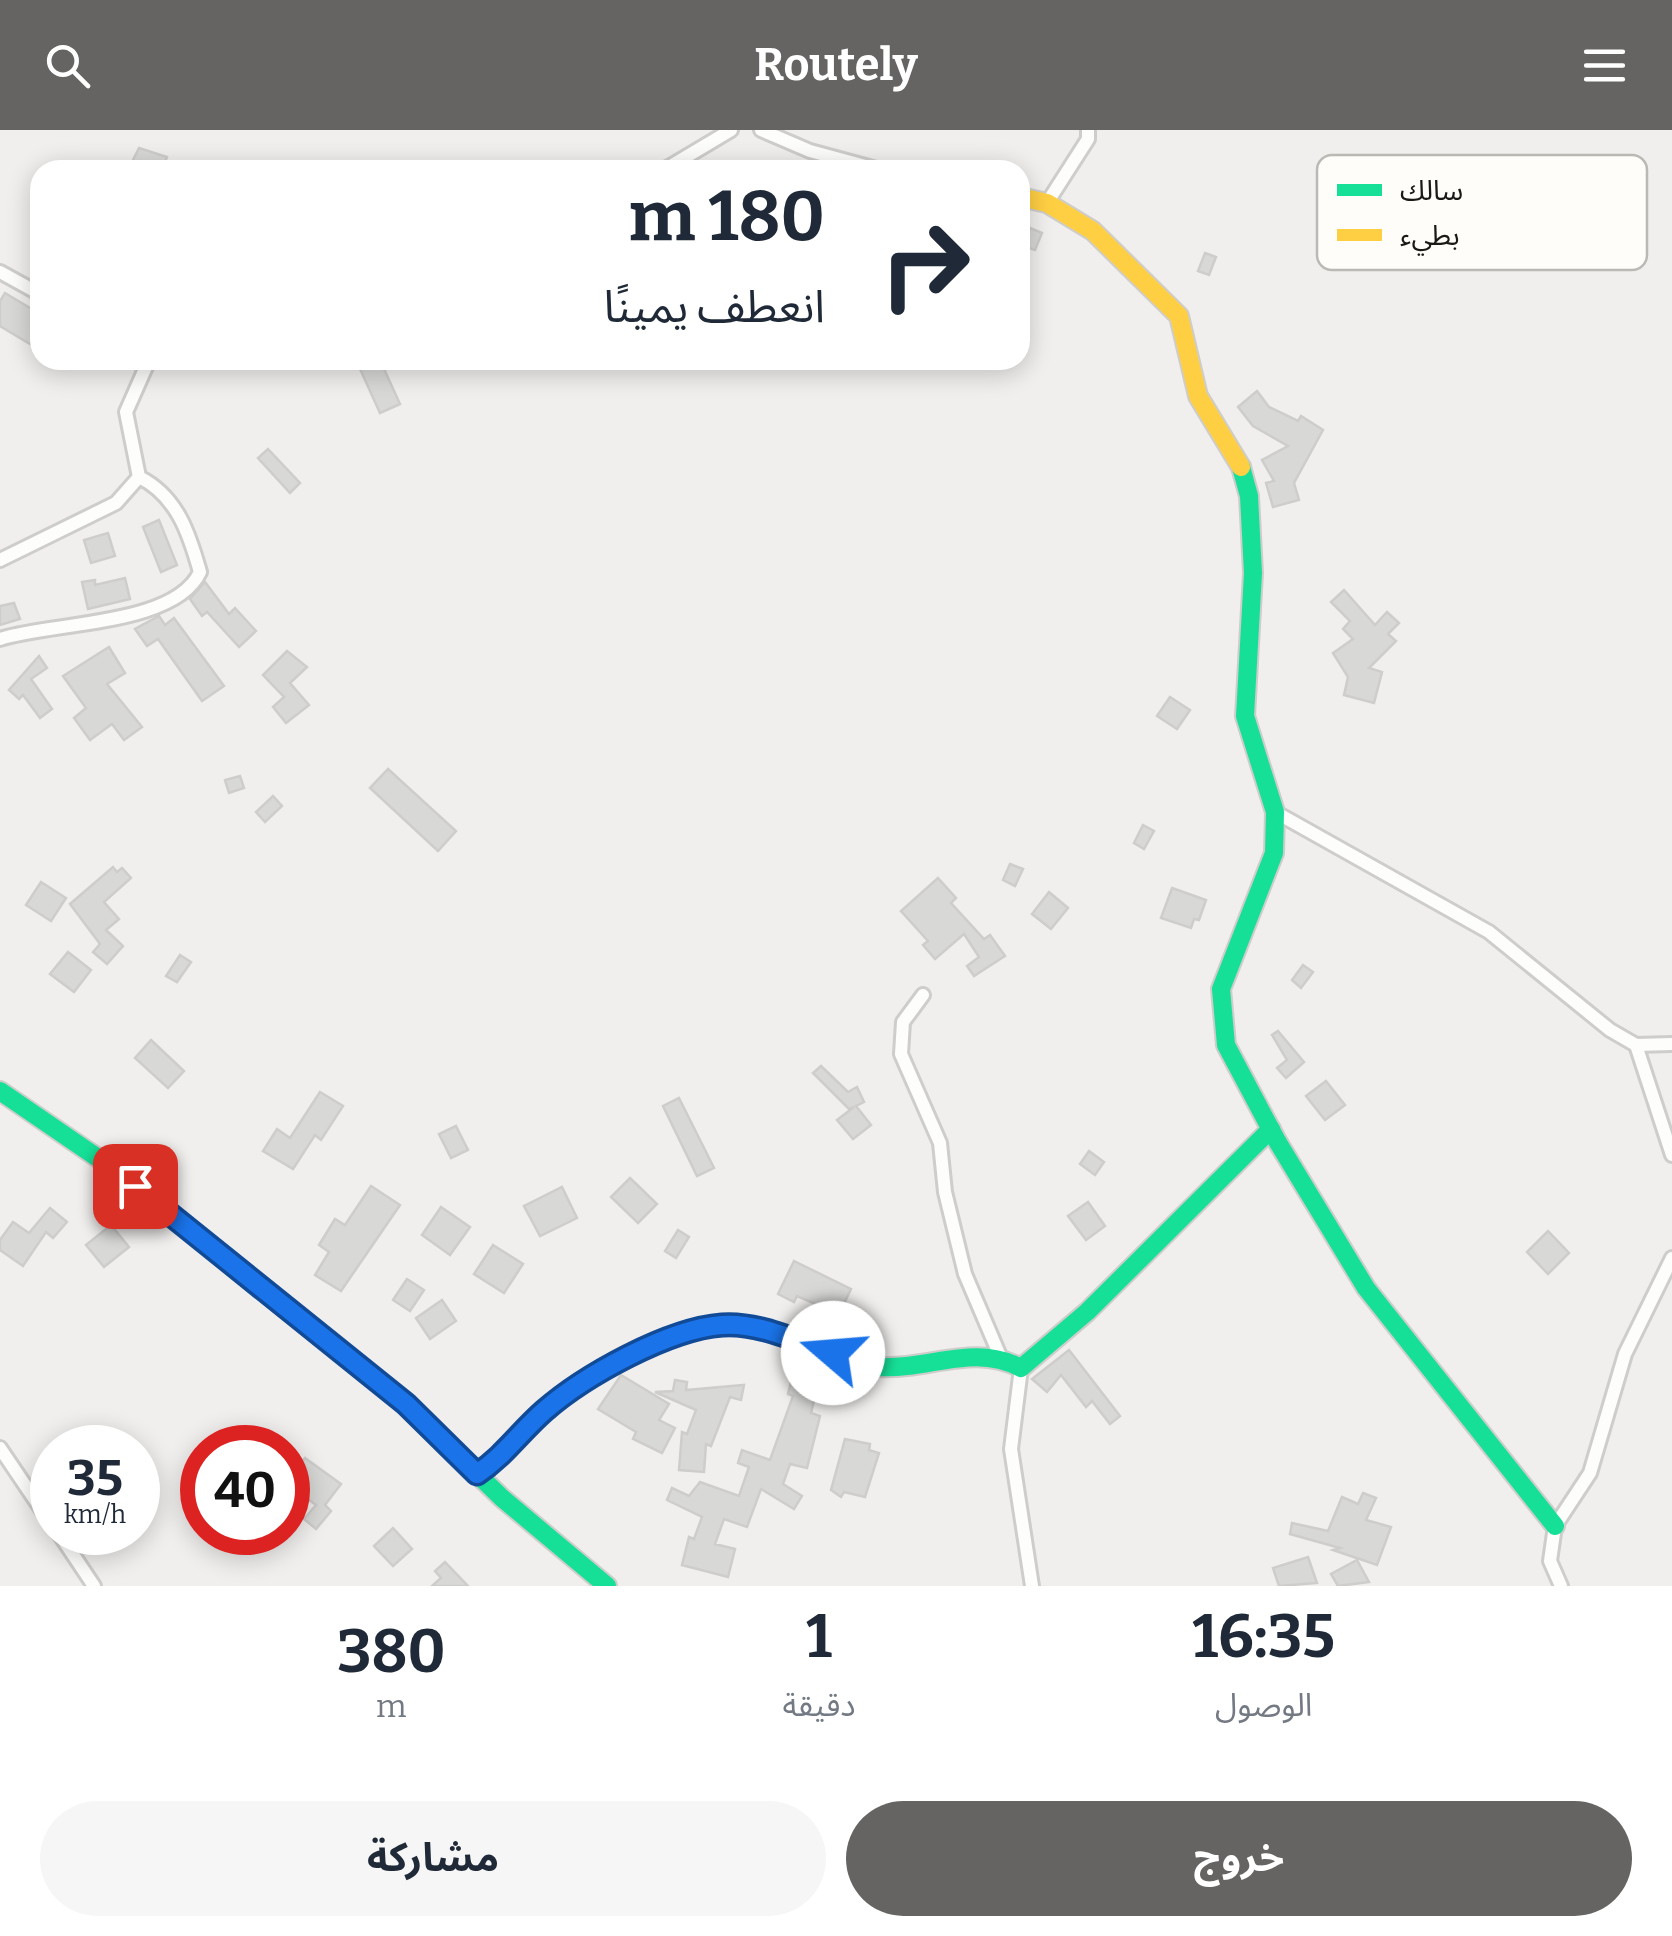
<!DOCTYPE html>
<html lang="ar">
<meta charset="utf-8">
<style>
:root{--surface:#fff;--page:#f6f6f7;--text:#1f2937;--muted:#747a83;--accent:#656462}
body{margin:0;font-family:Bitter,"Noto Sans Arabic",serif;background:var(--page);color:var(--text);direction:rtl;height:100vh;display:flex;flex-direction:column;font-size:38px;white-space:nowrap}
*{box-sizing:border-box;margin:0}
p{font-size:32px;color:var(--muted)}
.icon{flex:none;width:55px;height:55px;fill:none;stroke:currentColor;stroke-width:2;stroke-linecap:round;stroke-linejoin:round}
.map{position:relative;height:1456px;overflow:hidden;direction:ltr}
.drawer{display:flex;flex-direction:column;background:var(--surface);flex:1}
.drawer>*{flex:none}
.guide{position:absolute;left:30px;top:30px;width:1000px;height:210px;border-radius:30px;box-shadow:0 5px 25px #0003;direction:rtl;background:#fff;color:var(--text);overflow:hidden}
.speed{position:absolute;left:30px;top:1295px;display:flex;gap:20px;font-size:50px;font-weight:700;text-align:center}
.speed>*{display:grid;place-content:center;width:130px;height:130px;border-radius:50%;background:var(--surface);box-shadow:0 5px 25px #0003;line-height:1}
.speed small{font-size:25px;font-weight:400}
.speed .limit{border:15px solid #d22;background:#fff;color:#111}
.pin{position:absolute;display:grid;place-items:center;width:85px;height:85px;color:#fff;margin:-42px;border-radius:20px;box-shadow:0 5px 15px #0006}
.me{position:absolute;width:110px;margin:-55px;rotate:288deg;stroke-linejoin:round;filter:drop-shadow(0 0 8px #0008)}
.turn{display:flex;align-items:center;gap:35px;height:210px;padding:0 40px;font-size:45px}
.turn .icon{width:130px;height:130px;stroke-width:2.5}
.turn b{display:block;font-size:70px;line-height:85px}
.eta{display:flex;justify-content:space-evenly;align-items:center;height:170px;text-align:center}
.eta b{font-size:60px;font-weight:700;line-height:70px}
.button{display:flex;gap:20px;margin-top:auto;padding:20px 40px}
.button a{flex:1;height:115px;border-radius:60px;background:var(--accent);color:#fff;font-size:40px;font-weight:700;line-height:115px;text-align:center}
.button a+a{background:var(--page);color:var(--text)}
header{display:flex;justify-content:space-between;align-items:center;height:130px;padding:0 40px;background:var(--accent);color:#fff;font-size:45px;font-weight:700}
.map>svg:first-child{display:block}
.building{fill:#d8d8d6;stroke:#cecdcb;stroke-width:2.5}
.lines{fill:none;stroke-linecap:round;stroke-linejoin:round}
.street-casing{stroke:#cecdcb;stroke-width:18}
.fast-casing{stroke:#cecdcb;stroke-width:22}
.slow-casing{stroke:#cecdcb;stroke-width:22}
.street{stroke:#fdfdfc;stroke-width:12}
.fast{stroke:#16e098;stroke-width:18}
.slow{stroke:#ffcf43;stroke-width:18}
.route-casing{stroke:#114b97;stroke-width:25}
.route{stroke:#1a73e8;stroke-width:18}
.key{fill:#fffdf9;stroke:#bab9b5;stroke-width:2.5}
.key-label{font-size:28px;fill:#191917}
</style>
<header><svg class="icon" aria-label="menu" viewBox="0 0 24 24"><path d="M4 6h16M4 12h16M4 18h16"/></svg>Routely<svg class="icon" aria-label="search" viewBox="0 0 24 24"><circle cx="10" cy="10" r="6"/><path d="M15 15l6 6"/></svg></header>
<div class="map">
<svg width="1672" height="1456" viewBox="0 0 1672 1456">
<rect width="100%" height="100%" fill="#f1efed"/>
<g class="building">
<path d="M139,18L167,27L162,40L148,36L128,40Z"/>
<path d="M1030,98L1042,103L1035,120L1023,116Z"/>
<path d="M1205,123L1216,127L1209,145L1198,141Z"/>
<path d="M5,163L40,184V220L0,196V171Z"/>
<path d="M356,230H380L400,274L380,283Z"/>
<path d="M1257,261L1269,277L1298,291L1301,286L1323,300L1294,353L1299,370L1273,377L1266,353L1274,351L1262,330L1288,316L1253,296L1238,277Z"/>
<path d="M268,319L300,353L290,363L258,328Z"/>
<path d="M159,390L177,435L161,442L143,397Z"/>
<path d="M108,403L115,426L91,433L84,410Z"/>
<path d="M125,448L130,469L88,479L82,452L95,450V455Z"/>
<path d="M205,452L229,484L235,478L256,501L239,517L207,482L202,486L190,469Z"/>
<path d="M1344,460L1375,495L1387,482L1399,493L1388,504L1396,511L1369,538L1382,542L1374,573L1344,565L1348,547L1333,523L1353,509L1343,499L1350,491L1331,472Z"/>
<path d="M14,473L20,489L0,495V476Z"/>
<path d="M159,486L165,495L174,488L224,556L202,571L158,509L147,516L135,499Z"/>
<path d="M109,517L125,543L107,554L142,597L124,610L112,594L90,610L74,588L86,578L63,546Z"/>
<path d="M287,521L307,537L290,553L309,575L286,593L273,577L284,567L263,545Z"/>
<path d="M39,526L47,538L31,549L52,579L40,588L23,565L19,569L9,560Z"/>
<path d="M1170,567L1190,580L1177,599L1157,586Z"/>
<path d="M388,639L456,701L438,721L370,658Z"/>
<path d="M240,646L244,658L229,663L225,650Z"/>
<path d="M273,666L282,676L265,692L256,682Z"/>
<path d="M1143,695L1154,701L1144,719L1134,713Z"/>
<path d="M1010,734L1023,739L1015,756L1003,750Z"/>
<path d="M113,737L117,742L122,738L131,748L104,772L119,789L106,800L123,816L107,834L93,822L100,814L70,774Z"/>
<path d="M938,748L956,768L951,773L984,809L990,805L1005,826L974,846L967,836L979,827L964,804L935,829L923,815L928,811L901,781Z"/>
<path d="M41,752L66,768L51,791L26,775Z"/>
<path d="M1172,758L1206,770L1199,790L1194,789L1191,798L1161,788Z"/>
<path d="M1049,762L1068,778L1051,799L1032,784Z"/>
<path d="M68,822L91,840L74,862L50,844Z"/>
<path d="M180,825L191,832L177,852L166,846Z"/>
<path d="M1303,835L1313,842L1301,858L1292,850Z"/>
<path d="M1278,901L1304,932L1286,948L1277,938L1287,930L1272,905Z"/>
<path d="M151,910L184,941L168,958L135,928Z"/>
<path d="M821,936L848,962L857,957L864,972L856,976L871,995L853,1009L837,990L854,977L849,979L813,943Z"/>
<path d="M1326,951L1345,975L1325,990L1306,966Z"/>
<path d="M320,962L343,976L321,1010L315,1005L293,1039L263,1021L277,999L290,1008Z"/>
<path d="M679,968L714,1038L697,1046L663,976Z"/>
<path d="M456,996L468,1020L451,1028L439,1004Z"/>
<path d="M1089,1021L1104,1032L1095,1045L1080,1034Z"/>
<path d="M630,1048L657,1074L638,1093L611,1067Z"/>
<path d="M371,1056L400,1075L341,1161L315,1145L329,1122L319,1115L335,1089L345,1095Z"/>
<path d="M562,1057L577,1088L540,1106L524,1076Z"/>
<path d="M1088,1072L1105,1096L1086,1110L1068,1086Z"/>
<path d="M441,1077L470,1097L450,1125L422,1105Z"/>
<path d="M50,1078L67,1092L53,1108L46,1102L23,1136L0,1120V1110L13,1092L29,1103Z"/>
<path d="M111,1095L129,1117L104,1137L86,1115Z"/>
<path d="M678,1100L689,1107L676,1128L665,1121Z"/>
<path d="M1548,1101L1569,1123L1548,1144L1527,1122Z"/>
<path d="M493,1115L523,1134L504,1163L474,1144Z"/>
<path d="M794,1131L851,1159L839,1184L797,1166L794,1172L778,1164Z"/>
<path d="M407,1149L424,1160L410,1181L393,1170Z"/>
<path d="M442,1170L456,1191L430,1209L416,1188Z"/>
<path d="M1069,1220L1120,1286L1110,1294L1092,1271L1086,1277L1061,1245L1047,1262L1032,1249Z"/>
<path d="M795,1236L821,1242L811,1283L820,1286L807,1338L790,1334L783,1354L802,1366L794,1379L761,1359L747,1397L724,1389L715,1414L735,1419L728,1447L682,1435L689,1407L694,1409L702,1387L667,1370L672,1358L689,1366L700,1352L739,1366L749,1337L738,1333L742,1320L770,1330L793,1266L788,1264Z"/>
<path d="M621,1245L669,1274L659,1290L675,1298L662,1323L633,1309L636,1302L598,1279Z"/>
<path d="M675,1250L687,1252L686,1260L744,1255L741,1270L730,1267L711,1316L706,1314L704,1342L679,1340L682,1302L687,1304L696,1280L655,1262L673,1261Z"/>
<path d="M845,1309L870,1314L869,1320L879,1323L865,1367L844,1362L841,1367L831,1360Z"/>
<path d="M305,1328L341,1354L325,1375L331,1381L316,1399L304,1389L316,1375L295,1360L306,1345L297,1338Z"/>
<path d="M1363,1363L1376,1368L1366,1390L1391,1397L1377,1435L1333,1420L1340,1418L1290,1404L1292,1393L1328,1401L1342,1367L1358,1374Z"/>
<path d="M393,1398L412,1419L393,1436L374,1416Z"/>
<path d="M1308,1427L1317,1453L1279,1456L1273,1438Z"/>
<path d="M1357,1430L1369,1452L1338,1456L1331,1444Z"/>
<path d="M445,1432L468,1456H432L441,1448L435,1441Z"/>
</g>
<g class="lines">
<g class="street-casing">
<g id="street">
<path d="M761,0L810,21L880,40"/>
<path d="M664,40L731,0"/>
<path d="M1047,73L1088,9V0"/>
<path d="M0,142L40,164"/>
<path d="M0,430L116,373L139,347L126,282L149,230"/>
<path d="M0,509C52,492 175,496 200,442C189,403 177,366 139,347"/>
<path d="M1275,682L1489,802L1610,900L1636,915L1672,914"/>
<path d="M923,865L903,892L901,924L940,1013L945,1062L965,1144L1000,1226"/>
<path d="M1636,915L1672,1025"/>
<path d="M1021,1238L1011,1319L1032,1456"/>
<path d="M0,1318L52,1395"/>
<path d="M58,1402L94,1456"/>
<path d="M1561,1456L1550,1431L1555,1396L1590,1343L1625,1224L1672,1128"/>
</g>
</g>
<g class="fast-casing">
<g id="fast">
<path d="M1241,337L1249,366L1253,443L1245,586L1275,682L1274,723L1221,859L1226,915L1277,1011L1366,1158L1555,1396"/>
<path d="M0,961L111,1037L405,1274L502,1368L607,1456"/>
<path d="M477,1344C502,1326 520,1302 543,1282C593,1239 673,1190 742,1197C790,1202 831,1234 880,1237C929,1240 974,1213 1021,1238L1087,1182L1271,999"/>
</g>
</g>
<g class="slow-casing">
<path id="slow" d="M1020,67L1047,73L1093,101L1179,186L1198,266L1241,337"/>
</g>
<use href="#street" class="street"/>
<use href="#fast" class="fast"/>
<use href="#slow" class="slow"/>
</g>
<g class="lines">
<g class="route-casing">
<path id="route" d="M135,1056L406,1274L477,1344C504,1326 520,1302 544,1281C584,1246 668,1199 722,1195C758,1192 799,1212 833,1223"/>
</g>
<use href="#route" class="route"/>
</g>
<rect x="1317" y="25" width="330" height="115" rx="15" class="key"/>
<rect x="1337" y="54" width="45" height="12" fill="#16e098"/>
<rect x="1337" y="99" width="45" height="12" fill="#ffcf43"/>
<g class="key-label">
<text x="1400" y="70">سالك</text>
<text x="1400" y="115">بطيء</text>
</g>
</svg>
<div class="speed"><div>35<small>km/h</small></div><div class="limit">40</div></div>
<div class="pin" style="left:135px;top:1056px;background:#d93025"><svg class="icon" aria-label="arrive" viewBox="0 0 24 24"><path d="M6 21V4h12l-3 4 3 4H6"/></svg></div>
<svg class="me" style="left:833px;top:1223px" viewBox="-20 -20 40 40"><circle r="19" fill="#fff"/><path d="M0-13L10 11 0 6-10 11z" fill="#1a73e8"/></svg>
<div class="guide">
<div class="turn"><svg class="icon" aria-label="right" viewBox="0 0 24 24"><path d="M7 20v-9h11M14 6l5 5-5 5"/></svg><div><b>180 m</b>انعطف يمينًا</div></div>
</div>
</div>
<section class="drawer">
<div class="eta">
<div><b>16:35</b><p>الوصول</p></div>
<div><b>1</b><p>دقيقة</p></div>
<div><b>380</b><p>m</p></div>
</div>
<div class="button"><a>خروج</a><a>مشاركة</a></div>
</section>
